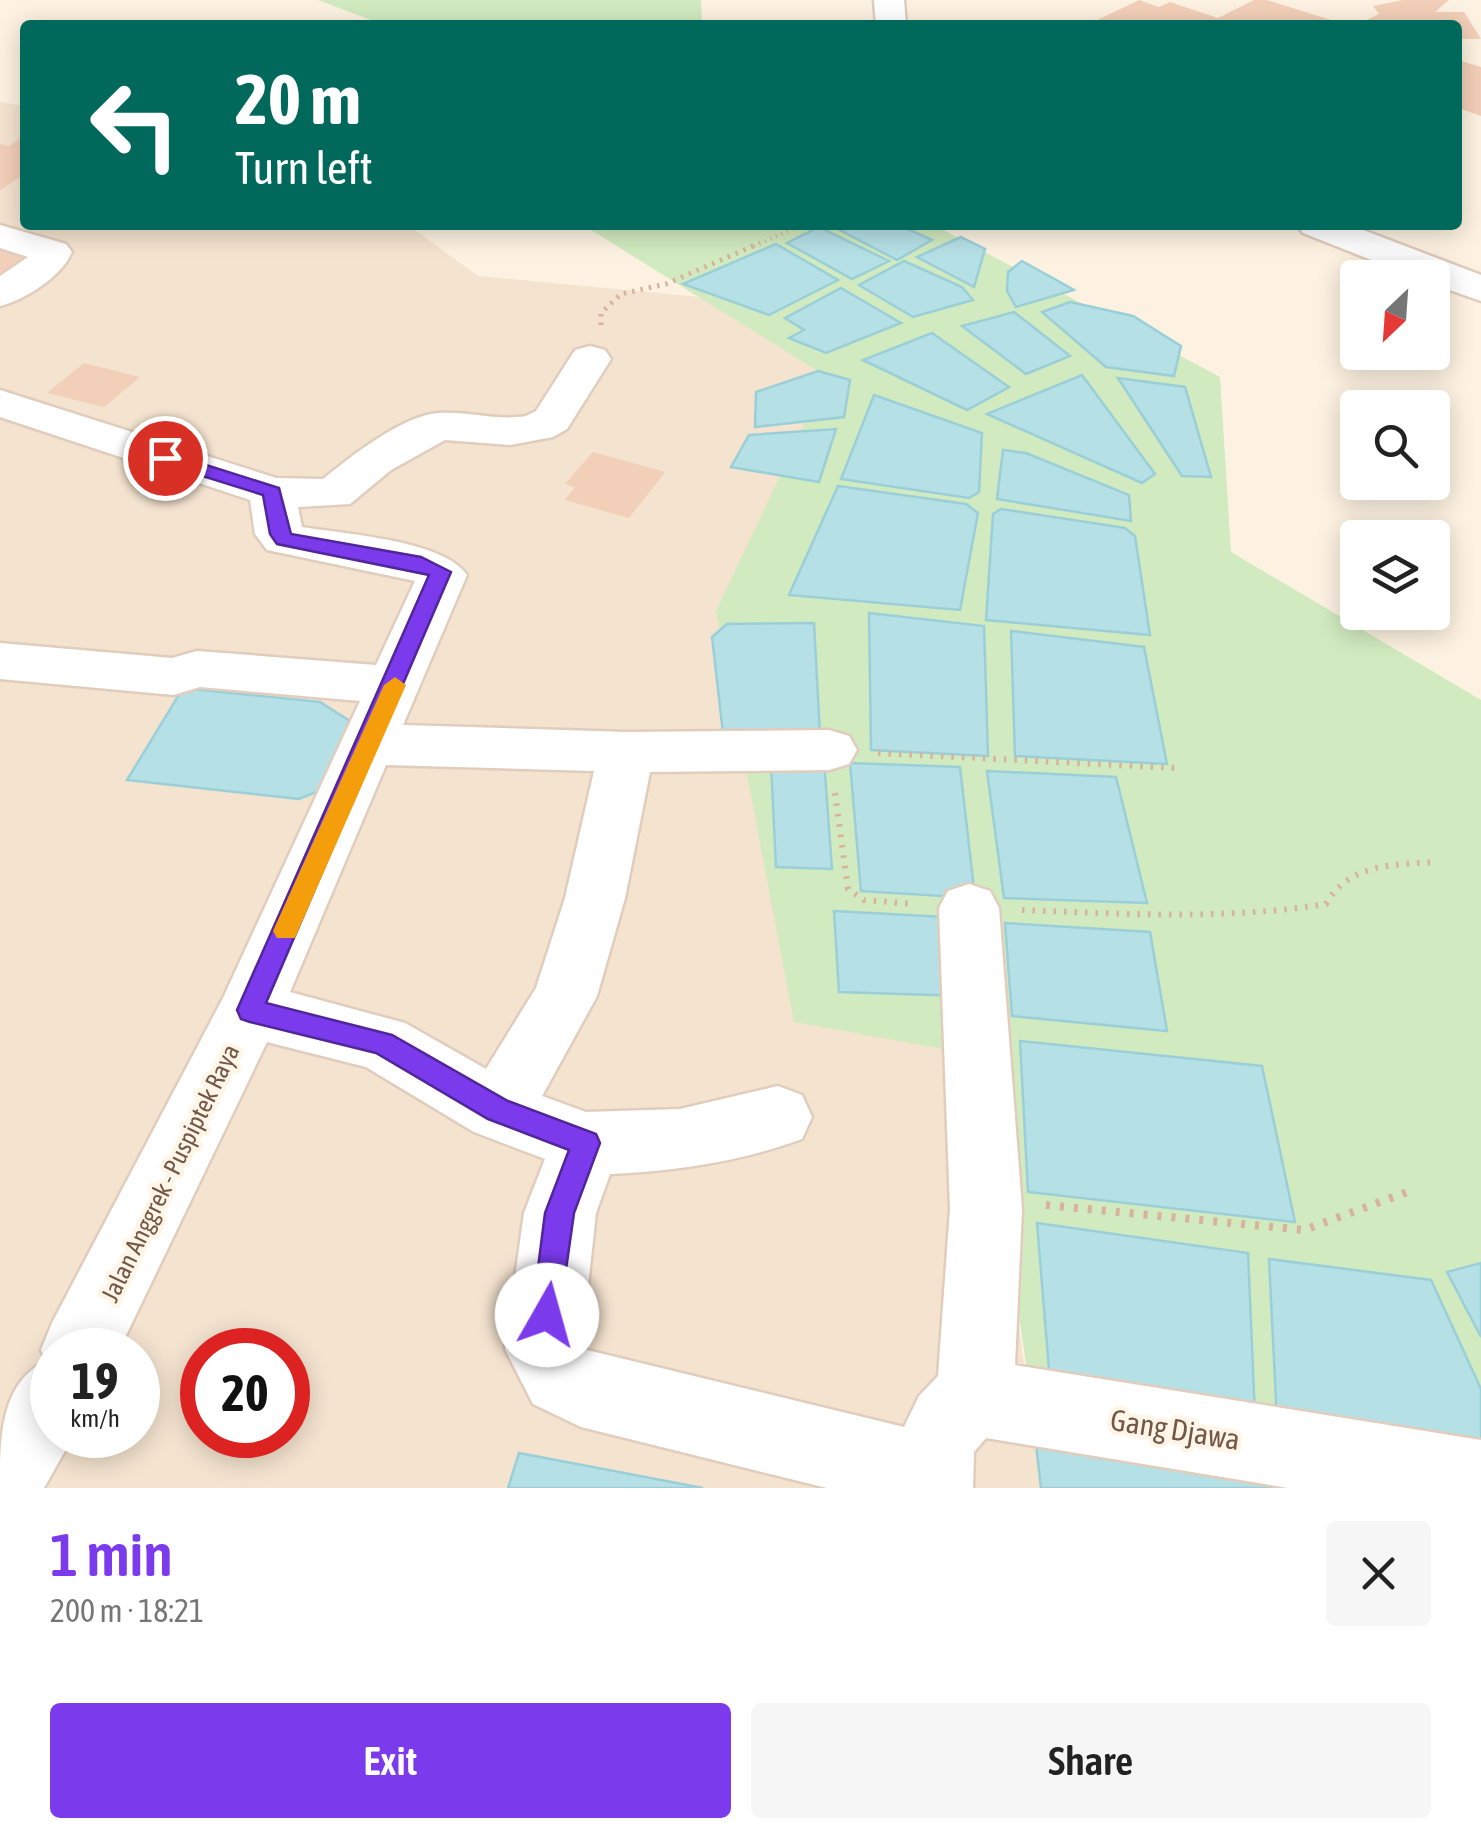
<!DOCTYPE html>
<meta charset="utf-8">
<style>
:root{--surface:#fff;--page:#f6f6f6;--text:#222;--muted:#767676;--accent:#7c3aed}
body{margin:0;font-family:"Asap Condensed",sans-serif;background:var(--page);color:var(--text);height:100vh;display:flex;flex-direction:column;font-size:38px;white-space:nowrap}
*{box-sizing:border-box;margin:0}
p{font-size:32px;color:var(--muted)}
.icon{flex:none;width:55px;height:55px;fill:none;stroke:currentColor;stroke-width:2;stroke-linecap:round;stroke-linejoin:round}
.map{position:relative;height:1488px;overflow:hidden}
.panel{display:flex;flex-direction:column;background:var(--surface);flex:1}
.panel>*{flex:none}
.banner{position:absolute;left:20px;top:20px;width:1442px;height:210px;border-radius:10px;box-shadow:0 5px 25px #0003;background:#00695c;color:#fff;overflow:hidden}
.needle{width:65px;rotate:205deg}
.tools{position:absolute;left:1340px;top:260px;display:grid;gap:20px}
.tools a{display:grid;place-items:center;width:110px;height:110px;border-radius:10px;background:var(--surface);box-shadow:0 5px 25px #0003;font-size:50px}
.speed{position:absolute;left:30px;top:1328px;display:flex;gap:20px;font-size:50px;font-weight:700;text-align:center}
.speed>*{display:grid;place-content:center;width:130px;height:130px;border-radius:50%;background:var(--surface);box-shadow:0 5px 25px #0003;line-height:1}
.speed small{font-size:25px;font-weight:400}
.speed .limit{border:15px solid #d22;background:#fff;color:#111}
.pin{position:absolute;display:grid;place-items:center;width:85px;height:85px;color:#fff;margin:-42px;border:5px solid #fff;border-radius:50%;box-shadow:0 2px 10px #0007}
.me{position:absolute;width:110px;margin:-55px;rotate:7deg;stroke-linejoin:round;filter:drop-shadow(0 0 8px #0008)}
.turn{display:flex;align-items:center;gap:35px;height:210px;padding:0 50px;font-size:45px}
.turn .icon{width:130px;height:130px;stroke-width:2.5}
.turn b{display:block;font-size:70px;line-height:85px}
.round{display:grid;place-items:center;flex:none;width:105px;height:105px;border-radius:10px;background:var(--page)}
.headline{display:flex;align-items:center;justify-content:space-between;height:170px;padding:0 50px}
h1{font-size:60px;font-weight:600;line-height:75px;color:var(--accent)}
.primary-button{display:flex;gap:20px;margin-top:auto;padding:20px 50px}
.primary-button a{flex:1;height:115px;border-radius:10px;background:var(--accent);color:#fff;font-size:40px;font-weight:600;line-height:115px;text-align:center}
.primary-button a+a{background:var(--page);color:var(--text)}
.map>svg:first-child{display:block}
.residential{fill:#f4e3cf;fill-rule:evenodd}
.green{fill:#d1eabf}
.water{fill:#b5e0e6;stroke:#9bcfd8;stroke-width:2.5}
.building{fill:#f2cfb8}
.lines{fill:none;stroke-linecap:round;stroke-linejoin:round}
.minor-casing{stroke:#e1cdbd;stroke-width:5}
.path-far3{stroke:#d7b29c;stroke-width:4;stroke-dasharray:1 5;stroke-linecap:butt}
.path-far2{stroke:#d7b29c;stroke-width:5;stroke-dasharray:2.5 6;stroke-linecap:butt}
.path-far1{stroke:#d7b29c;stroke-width:6;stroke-dasharray:2.5 8;stroke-linecap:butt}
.path{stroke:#d7b29c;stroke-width:8;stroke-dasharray:4 10;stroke-linecap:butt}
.minor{fill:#fff;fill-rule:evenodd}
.route{fill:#7c3aed;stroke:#51269a;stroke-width:2.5}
.slow{fill:#f59e0b}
.labels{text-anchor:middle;stroke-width:9;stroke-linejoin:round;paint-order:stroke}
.street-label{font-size:25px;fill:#745747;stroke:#fff6e8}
.near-street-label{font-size:30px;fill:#745747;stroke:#fff6e8}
</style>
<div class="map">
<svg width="1481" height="1488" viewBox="0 0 1481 1488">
<rect width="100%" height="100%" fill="#fdf2e1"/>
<path class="residential" d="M0,102L25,106V225H408L478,276L699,297L827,377L982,1055L1041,1488H0ZM52,1350H138V1435H52ZM202,1350H288V1435H202Z"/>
<g class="green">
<path d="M318,0H701L702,25H384Z"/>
<path d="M583,225H934L1220,377L1231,552L1481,700V1472L1030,1392L982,1056L794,1022L716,611L827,377Z"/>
</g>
<g class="water">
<path d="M830,225H899L932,240L897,260Z"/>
<path d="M819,227L889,261L852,279L787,243Z"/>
<path d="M961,237L985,249L974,287L917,257Z"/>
<path d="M776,244L838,280L769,315L683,284Z"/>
<path d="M904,261L962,287L973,300L913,317L859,285Z"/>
<path d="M1022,261L1074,290L1016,307L1007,291L1008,272Z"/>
<path d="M841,288L901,323L826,353L789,338L804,330L785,318Z"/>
<path d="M1070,302L1133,316L1181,346L1174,376L1106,367L1042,312Z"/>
<path d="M1014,312L1070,356L1026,374L962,326Z"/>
<path d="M932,333L1009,387L967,410L863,360Z"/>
<path d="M818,371L850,380L844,417L755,427L756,392Z"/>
<path d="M1082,375L1155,474L1142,483L987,414Z"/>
<path d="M1118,378L1185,387L1211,477L1182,476Z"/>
<path d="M874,395L982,433L979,492L969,498L841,479Z"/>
<path d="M836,429L819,482L731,467L749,435Z"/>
<path d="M1003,450L1026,453L1129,495L1131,521L997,499Z"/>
<path d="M838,486L966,504L978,513L960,610L789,595Z"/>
<path d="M1001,509L1125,528L1135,536L1150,635L986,620L993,514Z"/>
<path d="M869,613L984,626L988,756L871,750Z"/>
<path d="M814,623L820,735L723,733L712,637L727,624Z"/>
<path d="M1011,631L1144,647L1167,764L1015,756Z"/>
<path d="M183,688L320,702L353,723L324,789L299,799L127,780Z"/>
<path d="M824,760L832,869L776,867L771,763Z"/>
<path d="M850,763L960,767L975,898L861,891Z"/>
<path d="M987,771L1116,777L1147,903L1004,898Z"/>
<path d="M834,911L962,918V996L839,992Z"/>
<path d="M1005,923L1150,932L1167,1031L1012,1016Z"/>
<path d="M1020,1041L1262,1066L1295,1222L1028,1192Z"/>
<path d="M1037,1223L1248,1253L1255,1416L1050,1382Z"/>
<path d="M1269,1259L1431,1280L1481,1389V1454L1277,1421Z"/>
<path d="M1481,1263V1337L1447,1272Z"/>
<path d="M1030,1392L1481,1488H1041Z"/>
<path d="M519,1453L703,1488H508Z"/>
</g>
<g class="building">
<path d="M1139,0L1159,7L1170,2L1218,18L1254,0H1267L1344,24L1205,25L1208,23L1201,21L1193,25H1087Z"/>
<path d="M1403,0H1449L1435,12H1464L1481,39H1458V25H1357L1379,14L1373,6Z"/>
<path d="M1458,60L1481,67V116L1458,108Z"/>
<path d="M25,135V174L0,190V144L9,146Z"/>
<path d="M0,247L41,257L0,285Z"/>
<path d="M84,363L140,377L104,407L47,393Z"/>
<path d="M593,452L665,472L629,518L565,500L575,487L565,484Z"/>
</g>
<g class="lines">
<g class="minor-casing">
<g id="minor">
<path d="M874,0H904L906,25H876Z"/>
<path d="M0,225L66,244L72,252C62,276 25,300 0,306V276L28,257L0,248Z"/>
<path d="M1297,225H1350L1481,275V301L1432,284V278H1417L1303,233Z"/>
<path d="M590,346L605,350L611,359L567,429L553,437L510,445L445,440L391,470L350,504L298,507L302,527C343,534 444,540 467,575L403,725L626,732L829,730L849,736L857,750L849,764L829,770L650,772L625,898L597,996L542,1096L586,1112L680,1109L778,1086L802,1095L812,1117L802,1139C739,1162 676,1171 610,1174L596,1213L582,1341L587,1350L904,1427L919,1396L938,1376L950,1209L939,908L948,891L969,884L990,891L999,908L1022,1209L1015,1365L1481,1440V1488H1288L986,1438L974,1452L973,1488H827L581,1427L533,1404L505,1349L524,1213L545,1159L474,1132L366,1067L267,1042L119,1350H52V1435H74L44,1488H0C0,1439 0,1383 46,1361L41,1350L52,1323L223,998L360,701L200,687L174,695L0,679V643L172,658L197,651L376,665L415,581L267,550L255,534L250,500L0,417V390L276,478L323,479C350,457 403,415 439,413C468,411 496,421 526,416L536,411L575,350ZM386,765L594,771L565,898L536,988L486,1069L405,1023L290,992Z"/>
</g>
</g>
<path class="path-far3" d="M754,246L802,225"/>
<path class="path-far2" d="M601,325V313L621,294L666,284L760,243"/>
<g class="path-far1">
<path d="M878,753L1176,768"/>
<path d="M835,793L848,889L864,900L915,904"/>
<path d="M1022,910C1124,914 1225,920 1326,904C1349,863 1393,865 1435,862"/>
</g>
<path class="path" d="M1046,1205L1304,1230L1410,1191"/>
<use href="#minor" class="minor"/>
</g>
<path class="route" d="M165,452L279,488L291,534L421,557L451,572L266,1003L392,1035L508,1101L596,1134L600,1143L574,1213L558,1326L547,1331L536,1326L532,1315L545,1213L569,1150L488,1119L376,1053L250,1022L241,1019L237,1010L429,575L277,544L270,534L263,495L158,462V454Z"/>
<path class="slow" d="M395,677L406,685L298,931L295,938H277L273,931L384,685Z"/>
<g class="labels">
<g class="street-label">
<text transform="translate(170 1173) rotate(-64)" y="9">Jalan Anggrek - Puspiptek Raya</text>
</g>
<g class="near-street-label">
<text transform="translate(1175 1430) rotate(9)" y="10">Gang Djawa</text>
</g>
</g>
</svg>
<div class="tools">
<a><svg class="needle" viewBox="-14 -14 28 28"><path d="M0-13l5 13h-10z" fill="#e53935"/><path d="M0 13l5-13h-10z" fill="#767676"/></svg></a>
<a><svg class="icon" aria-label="search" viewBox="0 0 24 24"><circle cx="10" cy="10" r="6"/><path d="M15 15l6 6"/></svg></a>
<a><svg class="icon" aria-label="layers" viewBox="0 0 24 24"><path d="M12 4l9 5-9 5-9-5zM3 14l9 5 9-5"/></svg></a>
</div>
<div class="speed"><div>19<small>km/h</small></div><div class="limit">20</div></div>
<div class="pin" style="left:165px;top:458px;background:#d93025"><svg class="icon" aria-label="arrive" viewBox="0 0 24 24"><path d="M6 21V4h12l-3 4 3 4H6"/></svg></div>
<svg class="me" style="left:547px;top:1315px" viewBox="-20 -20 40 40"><circle r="19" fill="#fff"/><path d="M0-13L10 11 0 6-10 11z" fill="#7c3aed"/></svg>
<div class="banner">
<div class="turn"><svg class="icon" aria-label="left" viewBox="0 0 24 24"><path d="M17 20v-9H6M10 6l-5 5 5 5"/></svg><div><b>20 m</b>Turn left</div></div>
</div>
</div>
<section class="panel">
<div class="headline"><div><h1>1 min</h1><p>200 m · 18:21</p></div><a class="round"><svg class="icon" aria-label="close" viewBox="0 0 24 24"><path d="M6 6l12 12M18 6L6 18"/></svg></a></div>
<div class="primary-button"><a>Exit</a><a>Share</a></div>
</section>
